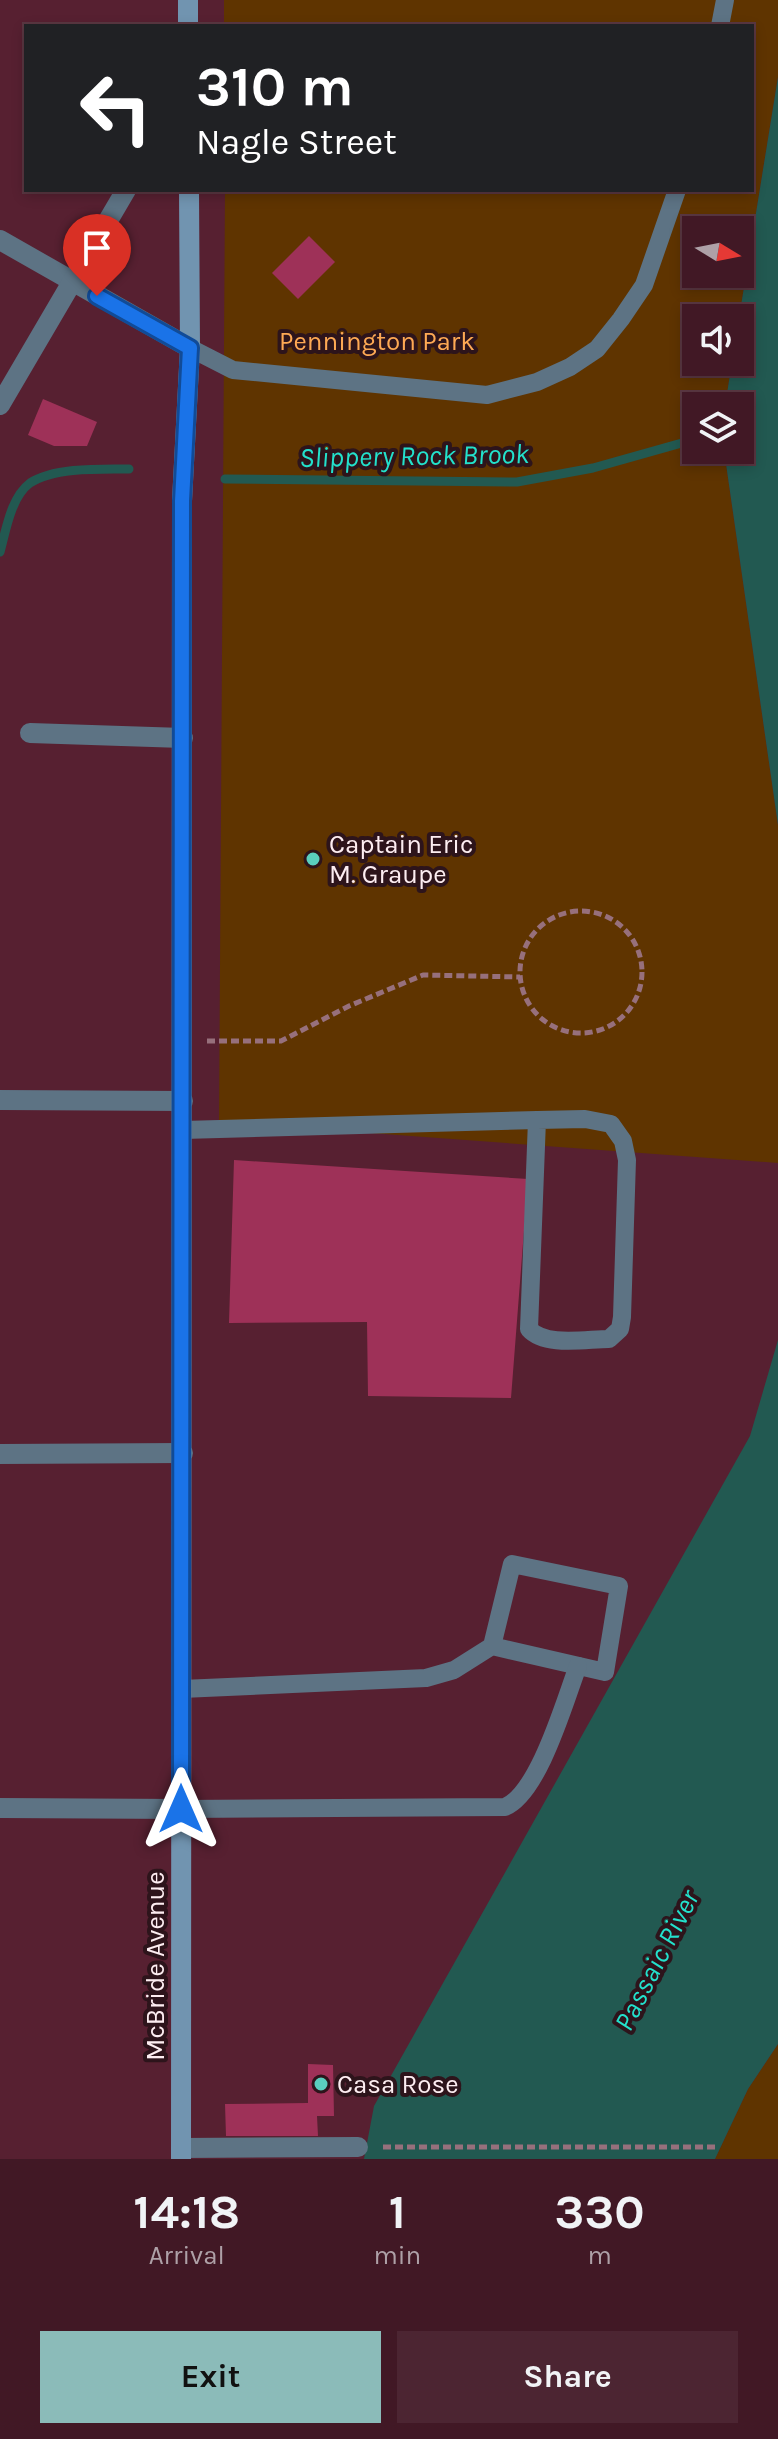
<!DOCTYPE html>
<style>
:root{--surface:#411825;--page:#4c2532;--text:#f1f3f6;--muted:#aea0a7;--line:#5a3742;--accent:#8bbbb9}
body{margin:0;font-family:Karla,sans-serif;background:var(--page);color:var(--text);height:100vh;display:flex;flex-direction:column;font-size:30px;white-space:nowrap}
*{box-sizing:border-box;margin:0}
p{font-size:26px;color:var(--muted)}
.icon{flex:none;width:44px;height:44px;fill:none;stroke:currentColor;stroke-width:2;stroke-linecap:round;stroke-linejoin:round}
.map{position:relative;height:2159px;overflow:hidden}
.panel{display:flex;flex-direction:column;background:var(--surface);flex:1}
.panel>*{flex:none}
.hud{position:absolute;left:24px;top:24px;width:730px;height:168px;border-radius:0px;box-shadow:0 4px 12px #0003,0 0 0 2px var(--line);background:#202124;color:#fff;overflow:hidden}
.needle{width:52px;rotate:100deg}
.fabs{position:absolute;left:682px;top:216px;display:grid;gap:16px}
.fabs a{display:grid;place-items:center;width:72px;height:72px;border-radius:0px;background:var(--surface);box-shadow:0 4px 12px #0003,0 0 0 2px var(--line);font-size:40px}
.pin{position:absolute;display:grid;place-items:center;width:68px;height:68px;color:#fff;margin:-82px -34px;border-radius:50% 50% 50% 0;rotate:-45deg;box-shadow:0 0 8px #0007}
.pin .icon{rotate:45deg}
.me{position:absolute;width:88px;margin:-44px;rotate:0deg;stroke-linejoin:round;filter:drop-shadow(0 0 6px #0008)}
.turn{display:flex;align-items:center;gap:28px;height:168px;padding:0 40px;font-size:36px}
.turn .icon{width:104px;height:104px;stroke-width:2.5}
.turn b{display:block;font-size:56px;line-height:68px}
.eta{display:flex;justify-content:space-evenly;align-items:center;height:136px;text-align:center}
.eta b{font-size:48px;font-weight:700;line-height:56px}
.primary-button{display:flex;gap:16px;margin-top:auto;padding:16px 40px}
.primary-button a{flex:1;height:92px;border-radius:0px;background:var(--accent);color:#111;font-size:32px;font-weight:700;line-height:92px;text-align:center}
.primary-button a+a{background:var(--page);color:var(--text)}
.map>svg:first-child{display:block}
.green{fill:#5f3400;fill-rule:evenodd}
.water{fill:#225951}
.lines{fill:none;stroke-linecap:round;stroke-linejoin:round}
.stream{stroke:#225951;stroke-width:9}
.building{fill:#9e3158}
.path{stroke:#97707c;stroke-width:5;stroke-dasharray:8 4;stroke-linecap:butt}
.service{stroke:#5d7384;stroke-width:18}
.pedestrian{stroke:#5d7384;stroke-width:20}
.minor{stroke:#5d7384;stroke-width:20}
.tertiary{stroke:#5d7384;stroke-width:20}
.secondary{stroke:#7194b0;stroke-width:20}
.route-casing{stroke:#114b97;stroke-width:20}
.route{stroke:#1a73e8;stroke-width:14}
.poi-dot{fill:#5acebe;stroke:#2d141b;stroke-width:3}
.labels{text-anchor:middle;stroke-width:8;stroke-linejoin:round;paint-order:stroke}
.park-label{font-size:26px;fill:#fea954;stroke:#2d141b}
.poi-label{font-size:26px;fill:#fdedf1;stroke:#2d141b;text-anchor:start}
.street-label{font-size:26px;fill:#fdedf1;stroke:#2d141b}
.water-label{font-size:28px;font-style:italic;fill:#23e1cc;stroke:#2d141b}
</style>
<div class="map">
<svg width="778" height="2159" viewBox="0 0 778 2159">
<rect width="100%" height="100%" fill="#572031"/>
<g class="green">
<path d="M224,0H778V77L739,318H696V362H732L725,406H696V450H724L778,825V1163L219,1122L225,190H752V26H224ZM696,230H740V274H696Z"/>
<path d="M778,2044V2159H715L748,2089Z"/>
</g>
<g class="water">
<path d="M778,77V825L724,450H740V406H725L732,362H740L739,318Z"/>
<path d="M778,1340V2044L748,2089L715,2159H364L374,2106L750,1436Z"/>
</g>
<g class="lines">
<g class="stream">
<path d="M225,479L517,482L593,468L696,439"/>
<path d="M0,552C6,530 11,497 30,483C54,467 102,469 129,469"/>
</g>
</g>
<g class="building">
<path d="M309,236L335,262L298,299L272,273Z"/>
<path d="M43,399L97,422L87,446H54L28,435Z"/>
<path d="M234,1160L528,1179L511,1398L368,1396L367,1322L229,1323Z"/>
<path d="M308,2064L333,2065L334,2116H317L318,2136H226L225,2104L308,2103Z"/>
</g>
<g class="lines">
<g class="path">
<circle cx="581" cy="972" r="61"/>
<path d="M207,1041H281L349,1006L423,975L520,977"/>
<path d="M383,2147H718"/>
</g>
<g class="service">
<path d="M720,26L725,0"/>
<path d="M190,348L233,370L487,395L537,382L570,367L597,349L621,319L644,285L677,190"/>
<path d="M183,1130L537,1120L585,1119L611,1124L623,1141L627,1160L622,1317L620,1329L609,1339C586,1339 545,1347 529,1329L537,1120"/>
<path d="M182,1689L426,1678L454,1670L492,1646L512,1564L619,1586L605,1672L492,1646"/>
<path d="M181,1809L505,1807C539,1793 565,1700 578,1666"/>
</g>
<path class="pedestrian" d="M181,2148L358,2147"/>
<g class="minor">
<path d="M0,240L190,348"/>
<path d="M30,733L183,738"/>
<path d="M0,1100L183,1101"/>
<path d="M0,1454L183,1453"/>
<path d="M0,1808L181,1809"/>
</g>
<path class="tertiary" d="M0,405L126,190"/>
<g class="secondary">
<path d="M188,0V26"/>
<path d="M181,2159L182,501L190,348L189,190"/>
</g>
</g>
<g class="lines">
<g class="route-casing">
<path id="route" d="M97,296L190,348L182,501L181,1809"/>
</g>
<use href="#route" class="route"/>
</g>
<g class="poi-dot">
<circle cx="313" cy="859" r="8"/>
<circle cx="321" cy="2084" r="8"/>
</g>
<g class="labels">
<g class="park-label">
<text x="377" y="350">Pennington Park</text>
</g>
<g class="poi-label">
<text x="329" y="853">Captain Eric<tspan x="329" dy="30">M. Graupe</tspan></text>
<text x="337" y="2093">Casa Rose</text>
</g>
<g class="street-label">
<text transform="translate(155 1966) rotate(-90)" y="9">McBride Avenue</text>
</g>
<g class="water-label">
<text transform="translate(414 455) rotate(-1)" y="10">Slippery Rock Brook</text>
<text transform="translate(656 1960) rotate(-63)" y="10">Passaic River</text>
</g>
</g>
</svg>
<div class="fabs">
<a><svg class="needle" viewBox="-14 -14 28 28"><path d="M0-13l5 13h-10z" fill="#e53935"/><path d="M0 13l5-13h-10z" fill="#aea0a7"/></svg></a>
<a><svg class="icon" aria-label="sound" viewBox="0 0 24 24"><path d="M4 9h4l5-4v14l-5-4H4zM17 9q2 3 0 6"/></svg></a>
<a><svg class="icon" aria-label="layers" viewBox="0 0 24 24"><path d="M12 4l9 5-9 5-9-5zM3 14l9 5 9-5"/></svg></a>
</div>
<div class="pin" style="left:97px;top:296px;background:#d93025"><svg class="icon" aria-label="arrive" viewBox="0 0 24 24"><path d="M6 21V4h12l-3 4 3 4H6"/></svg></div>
<svg class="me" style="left:181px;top:1809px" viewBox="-20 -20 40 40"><path d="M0-17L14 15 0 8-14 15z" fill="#1a73e8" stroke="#fff" stroke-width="4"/></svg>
<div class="hud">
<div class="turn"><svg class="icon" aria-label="left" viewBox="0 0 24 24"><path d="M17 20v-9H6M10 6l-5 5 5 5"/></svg><div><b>310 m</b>Nagle Street</div></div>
</div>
</div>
<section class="panel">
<div class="eta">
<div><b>14:18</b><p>Arrival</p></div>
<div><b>1</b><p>min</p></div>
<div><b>330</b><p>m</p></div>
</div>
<div class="primary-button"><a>Exit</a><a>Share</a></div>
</section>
